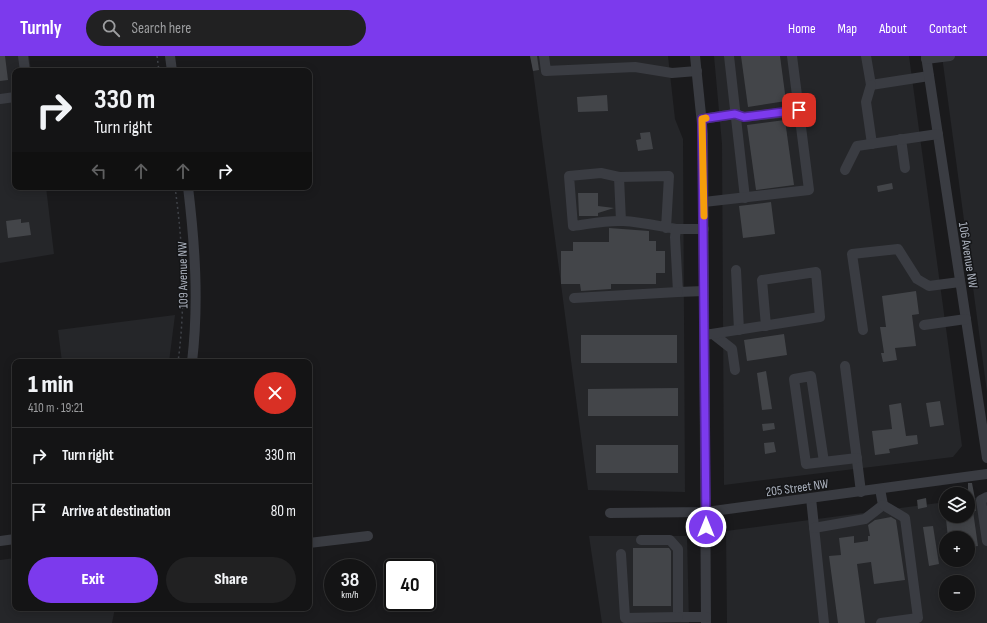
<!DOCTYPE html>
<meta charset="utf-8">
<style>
:root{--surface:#141415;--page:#212122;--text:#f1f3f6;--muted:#9d9ea0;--line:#333334;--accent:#7c3aed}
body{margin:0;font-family:"Sofia Sans Condensed",sans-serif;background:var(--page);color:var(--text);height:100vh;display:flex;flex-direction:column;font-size:15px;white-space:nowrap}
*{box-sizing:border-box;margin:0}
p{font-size:13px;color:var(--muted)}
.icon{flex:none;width:22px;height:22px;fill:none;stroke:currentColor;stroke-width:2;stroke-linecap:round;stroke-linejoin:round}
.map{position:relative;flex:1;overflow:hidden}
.panel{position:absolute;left:12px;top:303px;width:300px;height:252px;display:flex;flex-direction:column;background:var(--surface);border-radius:8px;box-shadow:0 2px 10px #0003,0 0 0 1px var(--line)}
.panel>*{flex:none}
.banner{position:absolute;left:12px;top:12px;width:300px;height:122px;border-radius:8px;box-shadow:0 2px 10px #0003,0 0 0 1px var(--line);background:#141415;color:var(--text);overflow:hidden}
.buttons{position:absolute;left:939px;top:431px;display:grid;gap:8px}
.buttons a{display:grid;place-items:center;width:36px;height:36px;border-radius:50%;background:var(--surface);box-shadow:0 2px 10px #0003,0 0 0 1px var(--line);font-size:20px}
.speed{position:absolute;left:324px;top:503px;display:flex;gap:8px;font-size:20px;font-weight:700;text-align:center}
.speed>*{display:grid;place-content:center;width:52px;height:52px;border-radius:50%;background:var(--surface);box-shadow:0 2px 10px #0003,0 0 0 1px var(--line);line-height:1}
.speed small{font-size:10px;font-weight:400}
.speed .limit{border:2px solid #111;border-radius:6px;background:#fff;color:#111}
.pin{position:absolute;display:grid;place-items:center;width:34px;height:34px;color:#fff;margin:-17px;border-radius:8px;box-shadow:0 2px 6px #0006}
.me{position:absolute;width:44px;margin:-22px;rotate:0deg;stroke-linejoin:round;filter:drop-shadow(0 0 3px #0008)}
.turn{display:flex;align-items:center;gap:14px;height:84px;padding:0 16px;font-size:18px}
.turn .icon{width:52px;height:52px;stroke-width:2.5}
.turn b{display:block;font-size:28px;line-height:34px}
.lanes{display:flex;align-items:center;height:38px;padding:0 16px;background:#0003;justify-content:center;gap:20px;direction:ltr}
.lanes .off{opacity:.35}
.round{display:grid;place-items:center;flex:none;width:42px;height:42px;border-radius:21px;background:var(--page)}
.headline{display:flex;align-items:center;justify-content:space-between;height:68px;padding:0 16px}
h1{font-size:24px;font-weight:800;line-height:30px}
.action{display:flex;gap:8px;margin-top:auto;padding:8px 16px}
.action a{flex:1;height:46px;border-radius:24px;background:var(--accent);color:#fff;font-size:16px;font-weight:800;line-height:46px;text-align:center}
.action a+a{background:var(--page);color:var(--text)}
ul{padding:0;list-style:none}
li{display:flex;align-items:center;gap:12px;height:56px;padding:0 16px;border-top:1px solid var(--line)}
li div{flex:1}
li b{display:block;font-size:15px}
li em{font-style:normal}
header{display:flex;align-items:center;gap:24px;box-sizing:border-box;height:56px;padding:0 20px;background:var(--accent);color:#fff}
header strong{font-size:19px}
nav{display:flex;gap:22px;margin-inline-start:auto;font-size:14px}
.search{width:280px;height:36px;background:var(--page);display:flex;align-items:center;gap:10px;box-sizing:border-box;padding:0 14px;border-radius:22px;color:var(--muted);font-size:15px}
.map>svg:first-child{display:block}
.built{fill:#252629;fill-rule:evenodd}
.building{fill:#434549}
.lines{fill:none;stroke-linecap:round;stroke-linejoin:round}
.path{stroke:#404349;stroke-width:1.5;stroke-dasharray:2 3;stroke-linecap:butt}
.minor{stroke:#3a3c42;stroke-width:10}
.route-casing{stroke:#51269a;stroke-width:10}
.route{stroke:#7c3aed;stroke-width:7}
.slow{stroke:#f59e0b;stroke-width:7}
.labels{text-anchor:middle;stroke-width:3;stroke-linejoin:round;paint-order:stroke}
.street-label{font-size:13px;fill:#abb1bd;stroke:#141517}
</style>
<header>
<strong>Turnly</strong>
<div class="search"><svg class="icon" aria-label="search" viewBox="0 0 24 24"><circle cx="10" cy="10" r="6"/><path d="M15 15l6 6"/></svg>Search here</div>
<nav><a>Home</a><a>Map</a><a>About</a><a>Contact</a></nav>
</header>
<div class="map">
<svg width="987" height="567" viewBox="0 0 987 567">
<rect width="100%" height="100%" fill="#1a1a1c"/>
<g class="built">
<path d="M0,0H29L31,15H15V131H46L54,198L0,207Z"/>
<path d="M531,0H668L675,63L683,83L685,436L588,434Z"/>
<path d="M714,0H909L962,390L953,401L724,429L722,88Z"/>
<path d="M942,0H987V336Z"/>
<path d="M175,259L169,306H62L58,274Z"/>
<path d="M987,440V567H727L726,475L946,446V460H968V443ZM946,482H968V504H946ZM946,526H968V548H946Z"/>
<path d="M589,480H687L689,567H602Z"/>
<path d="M15,502V552H115L112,567H0V504Z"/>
</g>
<g class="building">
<path d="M0,0H5L8,24L0,25Z"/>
<path d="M530,0H537L539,14L533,15Z"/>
<path d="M741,0H780L786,45L748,51Z"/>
<path d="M607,39L608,55L578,56L577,41Z"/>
<path d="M785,64L794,129L756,134L747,69Z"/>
<path d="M650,76L653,93L638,95L636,84L641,83L640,77Z"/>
<path d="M892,127L893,133L878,136L877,130Z"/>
<path d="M578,137H598V150L614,152L598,157V160H579Z"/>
<path d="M771,146L775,178L743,182L739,150Z"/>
<path d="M21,163V167L29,166L31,179L8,182L6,165Z"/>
<path d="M609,172L649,175V185H656V195H665V217H656V228H611V233L581,235L580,228H561V195H573V186H609Z"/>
<path d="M916,235L919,258L912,259L916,290L895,292L897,304L883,306L881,297H884L880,271H886L882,240Z"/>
<path d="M784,278L787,299L747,305L744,284Z"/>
<rect x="581" y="279" width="96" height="28"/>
<path d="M766,315L772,353L762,354L757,317Z"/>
<path d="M678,332V360H588V333Z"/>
<path d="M940,345L944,369L930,371L926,347Z"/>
<path d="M901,347L906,380L917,379L918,388L889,393L890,397L875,399L872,375L892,373L889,349Z"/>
<path d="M774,367L775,373L763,375L762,368Z"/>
<path d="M774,386L776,396L765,398L764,387Z"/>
<rect x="596" y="389" width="82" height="28"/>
<path d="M968,427H972L975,443L976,455H973L978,490L968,491V482H948L946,463L968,460Z"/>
<path d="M926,442L927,451L918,453L917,444Z"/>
<path d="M891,461L896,464L905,524L874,528L871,506L857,508L865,567H838L829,500L841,499L839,482L854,480V487L868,485V480H870L868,469L875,464Z"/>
<path d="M933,470L939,508L929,510L923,471Z"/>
<path d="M633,492H669L671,495V550H633Z"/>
</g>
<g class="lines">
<g class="path">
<path d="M157,0L159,15"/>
<path d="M175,131C183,190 186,247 178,306"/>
</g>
<g class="minor">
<path d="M23,0L25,15"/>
<path d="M170,0L172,15"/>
<path d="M544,0L546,15L635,11L672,17L697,15"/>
<path d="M695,0L703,78L706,567"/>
<path d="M729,0L745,142"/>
<path d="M866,0L871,29L929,20"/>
<path d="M926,0L987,402"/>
<path d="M926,3L950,0"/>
<path d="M871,29L866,46L872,88"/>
<path d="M0,43L15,41"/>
<path d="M702,63L735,58L744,61L799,55"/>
<path d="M901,83L905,112"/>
<path d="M845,114L857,90L938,78"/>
<path d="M619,121L621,165"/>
<path d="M188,131C195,189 199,247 192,306"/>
<path d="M704,146L809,134L792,0"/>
<path d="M666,172L669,120L619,121L601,117L569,120L573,170C589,168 607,164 623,165C641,166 658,170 676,173"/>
<path d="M704,173H676L675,181L678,236L704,235"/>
<path d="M736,214L739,274"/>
<path d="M574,242L678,236"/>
<path d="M924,269L966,263"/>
<path d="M863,274L852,198L898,193L917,223L929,230L960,226"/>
<path d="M713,278L732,293L735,314"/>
<path d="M705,279L820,261L816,216L762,224L766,270"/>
<path d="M845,310L861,436"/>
<path d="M824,406L811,320L794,323L806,408L857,402"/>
<path d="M987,441L981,444L987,485"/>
<path d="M811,442L824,567"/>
<path d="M610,457L706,456L987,418"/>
<path d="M814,472L865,463L883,449L880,433"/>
<path d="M641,484H670L678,493V561H706"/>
<path d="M0,485L15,483"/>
<path d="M309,487L368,480"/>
<path d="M621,498L625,562L678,561"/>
<path d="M881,567L918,562L905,462L883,449"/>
</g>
</g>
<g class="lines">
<g class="route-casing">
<path id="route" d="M706,471L702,63L735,58L744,61L799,54"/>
</g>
<use href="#route" class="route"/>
<path class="slow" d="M704,160L702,63L706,62"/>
</g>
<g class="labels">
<g class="street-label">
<text transform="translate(969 199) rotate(81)" y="5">106 Avenue NW</text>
<text transform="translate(182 219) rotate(-91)" y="5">109 Avenue NW</text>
<text transform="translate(797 431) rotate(-8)" y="5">205 Street NW</text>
</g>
</g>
</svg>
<div class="buttons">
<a><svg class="icon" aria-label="layers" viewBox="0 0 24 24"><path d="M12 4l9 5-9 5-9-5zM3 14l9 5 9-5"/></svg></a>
<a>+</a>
<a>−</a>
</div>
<div class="speed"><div>38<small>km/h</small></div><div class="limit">40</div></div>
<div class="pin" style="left:799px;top:54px;background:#d93025"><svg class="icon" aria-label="arrive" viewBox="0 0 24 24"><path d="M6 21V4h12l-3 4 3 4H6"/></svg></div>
<svg class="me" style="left:706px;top:471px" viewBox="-20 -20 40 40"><circle r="17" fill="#7c3aed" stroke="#fff" stroke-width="3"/><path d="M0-11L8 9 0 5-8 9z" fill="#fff"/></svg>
<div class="banner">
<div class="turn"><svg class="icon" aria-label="right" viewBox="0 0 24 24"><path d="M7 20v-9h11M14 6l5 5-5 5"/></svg><div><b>330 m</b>Turn right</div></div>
<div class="lanes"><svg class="icon off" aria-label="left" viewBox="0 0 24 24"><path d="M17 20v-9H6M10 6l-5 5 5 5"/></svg><svg class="icon off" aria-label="ahead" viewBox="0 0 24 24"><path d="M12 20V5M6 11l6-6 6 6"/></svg><svg class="icon off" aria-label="ahead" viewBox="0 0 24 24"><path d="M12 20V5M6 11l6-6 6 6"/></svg><svg class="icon" aria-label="right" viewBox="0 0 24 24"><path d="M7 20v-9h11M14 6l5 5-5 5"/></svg></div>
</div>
<section class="panel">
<div class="headline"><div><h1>1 min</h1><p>410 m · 19:21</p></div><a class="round" style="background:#d93025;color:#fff"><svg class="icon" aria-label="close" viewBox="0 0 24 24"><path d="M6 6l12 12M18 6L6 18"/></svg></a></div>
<ul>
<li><svg class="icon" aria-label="right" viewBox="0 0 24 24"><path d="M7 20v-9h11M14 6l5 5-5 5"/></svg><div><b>Turn right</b></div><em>330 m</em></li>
<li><svg class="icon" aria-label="arrive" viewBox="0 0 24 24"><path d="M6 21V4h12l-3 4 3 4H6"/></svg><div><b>Arrive at destination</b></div><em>80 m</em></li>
</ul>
<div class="action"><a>Exit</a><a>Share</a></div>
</section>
</div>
